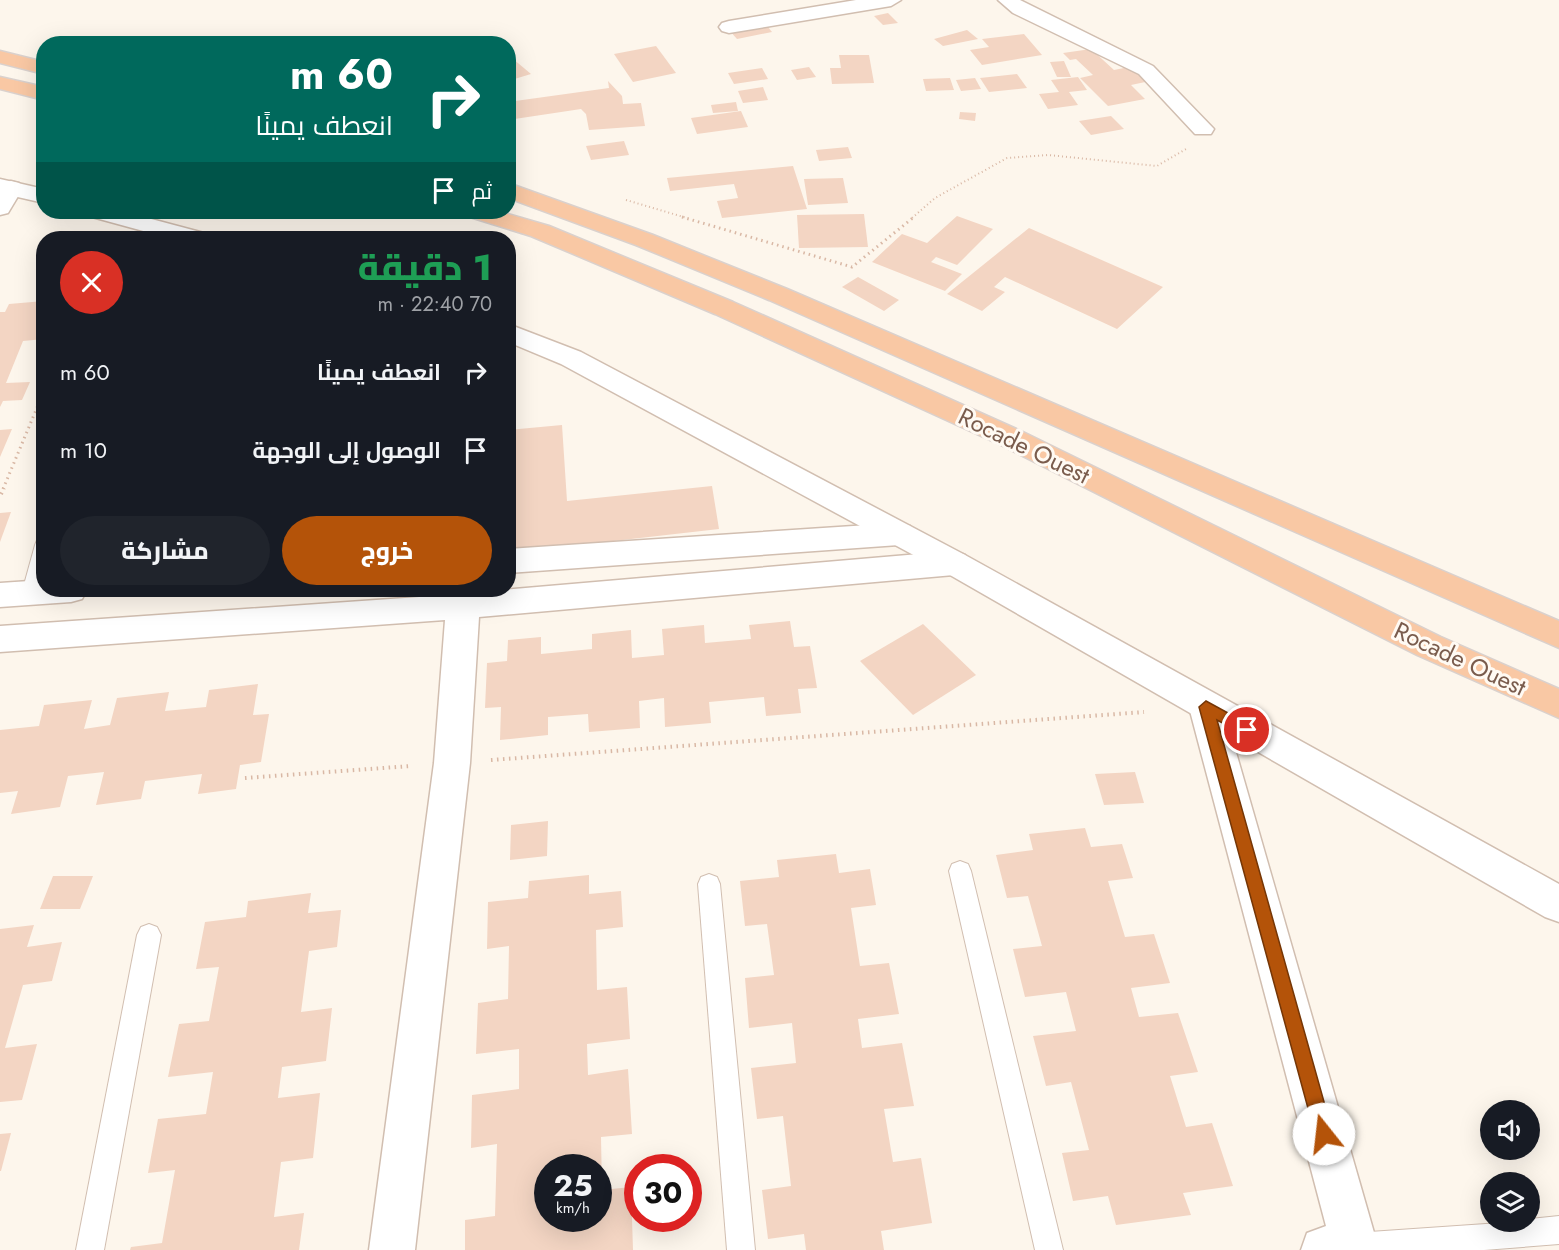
<!DOCTYPE html>
<html lang="ar">
<meta charset="utf-8">
<style>
:root{--surface:#171b24;--page:#20242c;--text:#f1f3f6;--muted:#9ea1a6;--accent:#b45309}
body{margin:0;font-family:Jost,Cairo,sans-serif;background:var(--page);color:var(--text);direction:rtl;height:100vh;display:flex;flex-direction:column;font-size:22px;white-space:nowrap}
*{box-sizing:border-box;margin:0}
p{font-size:20px;color:var(--muted)}
.icon{flex:none;width:33px;height:33px;fill:none;stroke:currentColor;stroke-width:2;stroke-linecap:round;stroke-linejoin:round}
.map{position:relative;flex:1;overflow:hidden;direction:ltr}
.drawer{position:absolute;left:36px;top:231px;width:480px;height:366px;display:flex;flex-direction:column;background:var(--surface);border-radius:24px;box-shadow:0 6px 24px #0002;direction:rtl}
.drawer>*{flex:none}
.guide{position:absolute;left:36px;top:36px;width:480px;height:183px;border-radius:24px;box-shadow:0 6px 24px #0002;direction:rtl;background:#00695c;color:#fff;overflow:hidden}
.tools{position:absolute;left:1480px;top:1100px;display:grid;gap:12px}
.tools a{display:grid;place-items:center;width:60px;height:60px;border-radius:50%;background:var(--surface);box-shadow:0 6px 24px #0002;font-size:30px}
.speed{position:absolute;left:534px;top:1154px;display:flex;gap:12px;font-size:30px;font-weight:700;text-align:center}
.speed>*{display:grid;place-content:center;width:78px;height:78px;border-radius:50%;background:var(--surface);box-shadow:0 6px 24px #0002;line-height:1}
.speed small{font-size:15px;font-weight:400}
.speed .limit{border:9px solid #d22;background:#fff;color:#111}
.pin{position:absolute;display:grid;place-items:center;width:51px;height:51px;color:#fff;margin:-26px;border:3px solid #fff;border-radius:50%;box-shadow:0 2px 6px #0007}
.me{position:absolute;width:66px;margin:-33px;rotate:344deg;stroke-linejoin:round;filter:drop-shadow(0 0 4px #0008)}
.turn{display:flex;align-items:center;gap:21px;height:126px;padding:0 24px;font-size:27px}
.turn .icon{width:78px;height:78px;stroke-width:2.5}
.turn b{display:block;font-size:42px;line-height:51px}
.then{display:flex;align-items:center;height:57px;padding:0 24px;background:#0003;gap:12px;font-size:22px}
.round{display:grid;place-items:center;flex:none;width:63px;height:63px;border-radius:32px;background:var(--page)}
.overview{display:flex;align-items:center;justify-content:space-between;height:102px;padding:0 24px}
h1{font-size:36px;font-weight:800;line-height:45px;color:#1e9e55}
.button{display:flex;gap:12px;margin-top:auto;padding:12px 24px}
.button a{flex:1;height:69px;border-radius:36px;background:var(--accent);color:#fff;font-size:24px;font-weight:800;line-height:69px;text-align:center}
.button a+a{background:var(--page);color:var(--text)}
ul{padding:0;list-style:none}
li{display:flex;align-items:center;gap:18px;height:78px;padding:0 24px}
li div{flex:1}
li b{display:block;font-size:22px}
li em{font-style:normal}
.map>svg:first-child{display:block}
.building{fill:#f3d5c3;fill-rule:evenodd}
.lines{fill:none;stroke-linecap:round;stroke-linejoin:round}
.service-casing{stroke:#d1beb0;stroke-width:2}
.minor-casing{stroke:#d1beb0;stroke-width:3}
.tertiary-casing{stroke:#d1beb0;stroke-width:3}
.trunk-casing{stroke:#dad1cd;stroke-width:3}
.path-far2{stroke:#d9b8a5;stroke-width:2;stroke-dasharray:1 3;stroke-linecap:butt}
.path-far1{stroke:#d9b8a5;stroke-width:3;stroke-dasharray:1.5 4;stroke-linecap:butt}
.path{stroke:#d9b8a5;stroke-width:4;stroke-dasharray:1.5 4.5;stroke-linecap:butt}
.service{fill:#fff;fill-rule:evenodd}
.minor{fill:#fff;fill-rule:evenodd}
.tertiary{fill:#fff;fill-rule:evenodd}
.trunk{fill:#f9c8a4;fill-rule:evenodd}
.route{fill:#b45309;stroke:#753606;stroke-width:1.5}
.labels{text-anchor:middle;stroke-width:6;stroke-linejoin:round;paint-order:stroke}
.street-label{font-size:24px;fill:#7a5c4d;stroke:#fffaf3}
</style>
<div class="map">
<svg width="1559" height="1250" viewBox="0 0 1559 1250">
<rect width="100%" height="100%" fill="#fdf6ec"/>
<g class="building">
<path d="M888,13L898,23L883,25L874,16Z"/>
<path d="M764,22L772,32L737,39L729,30Z"/>
<path d="M967,30L978,39L943,46L934,39Z"/>
<path d="M1024,34L1042,55L982,65L970,50L989,47L982,39Z"/>
<path d="M656,46L676,73L633,82L614,54Z"/>
<path d="M1091,49L1114,70L1134,66L1150,81L1131,85L1145,99L1108,106L1080,78L1093,75L1076,59L1070,60L1063,53Z"/>
<path d="M839,55H869L874,83L832,84L830,68H841Z"/>
<path d="M512,58L531,74L508,81V59Z"/>
<path d="M1064,61L1071,77H1057L1050,62Z"/>
<path d="M809,67L816,77L797,80L791,70Z"/>
<path d="M762,68L768,79L734,84L728,73Z"/>
<path d="M1017,74L1027,88L989,92L980,78Z"/>
<path d="M1078,77L1087,90L1069,92L1078,105L1048,109L1039,94L1059,92L1051,80Z"/>
<path d="M950,78L954,90L926,91L923,79Z"/>
<path d="M975,78L981,89L961,91L956,80Z"/>
<path d="M608,81L622,96L623,104L641,103L645,126L589,130L586,114L581,109L508,120V102L609,88Z"/>
<path d="M763,87L768,100L743,103L738,91Z"/>
<path d="M736,102L738,111L713,113L711,105Z"/>
<path d="M741,111L748,127L697,134L691,118Z"/>
<path d="M960,112L976,113L975,121L959,119Z"/>
<path d="M1111,116L1124,129L1091,135L1079,121Z"/>
<path d="M624,141L629,155L591,160L586,146Z"/>
<path d="M848,147L852,158L819,161L816,150Z"/>
<path d="M793,166L807,209L722,218L717,201L738,198L734,184L670,191L667,178Z"/>
<path d="M843,178L848,203L808,205L804,179Z"/>
<path d="M864,214L868,247L799,248L797,215Z"/>
<path d="M957,216L993,229L957,265L936,257L931,262L962,274L945,291L872,262L902,234L927,243Z"/>
<path d="M1029,228L1163,287L1117,329L1005,277L994,287L1005,292L982,311L947,294Z"/>
<path d="M858,277L899,300L884,311L842,287Z"/>
<path d="M44,301V339L23,341L6,383L30,382L22,400L3,401L0,407V312H5L9,304Z"/>
<path d="M562,425L567,501L712,486L719,529L508,553V430Z"/>
<path d="M12,429L0,457V430Z"/>
<path d="M11,512L0,542V513Z"/>
<path d="M790,621L794,647L810,646L817,688L798,689L801,713L766,716L764,697L709,702L711,723L665,727L664,698L639,701L640,728L589,732L588,714L548,717V735L500,740L501,707L485,708L487,663L507,661L508,640L541,637V654L592,649V634L631,630L632,658L664,655L662,629L704,625L705,643L751,639L749,625Z"/>
<path d="M923,624L976,675L913,715L860,661Z"/>
<path d="M258,684L253,715L269,714L261,762L240,765L236,789L198,794L202,774L145,781L141,799L96,805L104,772L68,776L60,807L11,814L18,791L0,793V730L39,726L44,705L92,700L84,729L110,725L117,698L169,692L165,711L206,707L209,690Z"/>
<path d="M1135,772L1144,803L1104,805L1095,774Z"/>
<path d="M548,821L547,856L510,860L511,825Z"/>
<path d="M1085,828L1091,847L1122,844L1133,878L1108,881L1125,937L1154,934L1170,983L1131,988L1139,1017L1178,1013L1198,1072L1170,1076L1186,1127L1212,1123L1233,1186L1183,1193L1191,1215L1116,1225L1108,1196L1073,1201L1062,1153L1089,1150L1071,1082L1046,1086L1033,1036L1076,1031L1066,992L1025,997L1013,949L1042,946L1028,896L1007,898L996,855L1033,850L1029,834Z"/>
<path d="M836,854L839,873L870,869L876,905L851,908L860,966L889,963L899,1014L858,1019L862,1048L902,1043L914,1106L884,1109L893,1162L921,1158L932,1223L881,1231L884,1250H806L804,1234L768,1239L762,1190L791,1186L783,1116L757,1119L751,1068L796,1063L792,1023L749,1028L745,978L774,975L767,924L745,926L740,881L779,877L777,860Z"/>
<path d="M589,875V894L621,891L623,927L596,930L597,990L627,987L630,1039L587,1044L588,1075L628,1069L632,1134L601,1137L602,1190L631,1187L633,1250H465V1220L495,1216L497,1144L471,1148L472,1095L519,1089V1049L476,1054L478,1003L508,999L509,946L487,949L488,902L528,898L529,881ZM548,1167H598V1218H548Z"/>
<path d="M53,876H93L80,909H40Z"/>
<path d="M311,893L308,913L341,910L337,947L309,951L301,1012L332,1008L326,1061L282,1067L278,1098L320,1093L313,1158L281,1162L274,1217L304,1213L299,1250H130L131,1247L162,1243L175,1170L148,1173L158,1119L206,1114L213,1072L168,1077L179,1024L209,1021L219,967L196,969L205,922L246,917L248,901Z"/>
<path d="M34,925L27,947L62,942L52,981L23,985L5,1048L37,1044L22,1100L0,1102V929Z"/>
<path d="M11,1133L1,1171H0V1134Z"/>
</g>
<g class="lines">
<g class="service-casing">
<g id="service">
<path d="M44,538V584L39,597L32,599L25,597L22,592L35,545L37,540Z"/>
<path d="M960,861L968,864L971,871L1063,1250H1035L949,871L952,864Z"/>
<path d="M709,874L717,877L720,884L755,1250H727L698,884L701,877Z"/>
<path d="M149,924L157,927L161,935L104,1250H76L137,935L141,927Z"/>
<path d="M1559,1216V1244L1484,1250H1342L1341,1247L1345,1237L1355,1233L1530,1221V1219Z"/>
</g>
</g>
<g class="minor-casing">
<g id="minor">
<path d="M856,0H901L891,6L729,33L722,31L719,27L722,23L729,21Z"/>
<path d="M998,0H1020L1153,66L1214,129L1211,134H1195L1139,74L1013,13Z"/>
<path d="M11,181L19,183L23,188L8,213L0,215V187L3,183Z"/>
<path d="M899,523L910,526L914,534L910,542L899,545L508,573V549Z"/>
<path d="M954,551L965,555L970,563L965,571L954,575L479,617L470,763L415,1250H369L434,763L445,620L0,652V626L448,595V590H480V592Z"/>
<path d="M44,580V590H87L82,599L71,602L0,607V583Z"/>
<path d="M1206,693L1218,697L1223,707L1379,1250H1301L1307,1233L1326,1226L1189,707L1194,697Z"/>
</g>
</g>
<g class="tertiary-casing">
<g id="tertiary">
<path d="M0,179L44,189V203L0,193Z"/>
<path d="M88,212H125L204,233L207,238H169L92,217Z"/>
<path d="M508,324L581,352L965,555L1559,884V922L1545,917L943,571L561,364L508,342Z"/>
</g>
</g>
<g class="trunk-casing">
<g id="trunk">
<path d="M0,51L44,62V74L0,63Z"/>
<path d="M0,77L44,87V100L0,89Z"/>
<path d="M508,183L653,235L787,289L1559,621V648L769,300L636,245L508,198Z"/>
<path d="M466,212H501L549,226L733,302L1023,432L1441,637L1559,689V718L1417,655L1003,446L715,314L531,236L470,217Z"/>
</g>
</g>
<g class="path-far2">
<path d="M626,200L687,218"/>
<path d="M912,218L935,198L1007,158L1048,155L1157,166L1186,149"/>
</g>
<g class="path-far1">
<path d="M682,217L852,267L914,217"/>
<path d="M3,489L44,391"/>
</g>
<g class="path">
<path d="M1,494L4,488"/>
<path d="M491,760L1144,712"/>
<path d="M245,778L411,766"/>
</g>
<use href="#service" class="service"/>
<use href="#minor" class="minor"/>
<use href="#tertiary" class="tertiary"/>
<use href="#trunk" class="trunk"/>
</g>
<path class="route" d="M1206,701L1252,726L1255,730L1247,736L1217,720L1333,1134L1330,1141L1324,1143L1317,1141L1315,1134L1199,707Z"/>
<g class="labels">
<g class="street-label">
<text transform="translate(1024 446) rotate(26)" y="8">Rocade Ouest</text>
<text transform="translate(1460 659) rotate(25)" y="8">Rocade Ouest</text>
</g>
</g>
</svg>
<div class="tools">
<a><svg class="icon" aria-label="sound" viewBox="0 0 24 24"><path d="M4 9h4l5-4v14l-5-4H4zM17 9q2 3 0 6"/></svg></a>
<a><svg class="icon" aria-label="layers" viewBox="0 0 24 24"><path d="M12 4l9 5-9 5-9-5zM3 14l9 5 9-5"/></svg></a>
</div>
<div class="speed"><div>25<small>km/h</small></div><div class="limit">30</div></div>
<div class="pin" style="left:1247px;top:730px;background:#d93025"><svg class="icon" aria-label="arrive" viewBox="0 0 24 24"><path d="M6 21V4h12l-3 4 3 4H6"/></svg></div>
<svg class="me" style="left:1324px;top:1134px" viewBox="-20 -20 40 40"><circle r="19" fill="#fff"/><path d="M0-13L10 11 0 6-10 11z" fill="#b45309"/></svg>
<div class="guide">
<div class="turn"><svg class="icon" aria-label="right" viewBox="0 0 24 24"><path d="M7 20v-9h11M14 6l5 5-5 5"/></svg><div><b>60 m</b>انعطف يمينًا</div></div>
<div class="then">ثم<svg class="icon" aria-label="arrive" viewBox="0 0 24 24"><path d="M6 21V4h12l-3 4 3 4H6"/></svg></div>
</div>
<section class="drawer">
<div class="overview"><div><h1>1 دقيقة</h1><p>70 m · 22:40</p></div><a class="round" style="background:#d93025;color:#fff"><svg class="icon" aria-label="close" viewBox="0 0 24 24"><path d="M6 6l12 12M18 6L6 18"/></svg></a></div>
<ul>
<li><svg class="icon" aria-label="right" viewBox="0 0 24 24"><path d="M7 20v-9h11M14 6l5 5-5 5"/></svg><div><b>انعطف يمينًا</b></div><em>60 m</em></li>
<li><svg class="icon" aria-label="arrive" viewBox="0 0 24 24"><path d="M6 21V4h12l-3 4 3 4H6"/></svg><div><b>الوصول إلى الوجهة</b></div><em>10 m</em></li>
</ul>
<div class="button"><a>خروج</a><a>مشاركة</a></div>
</section>
</div>
